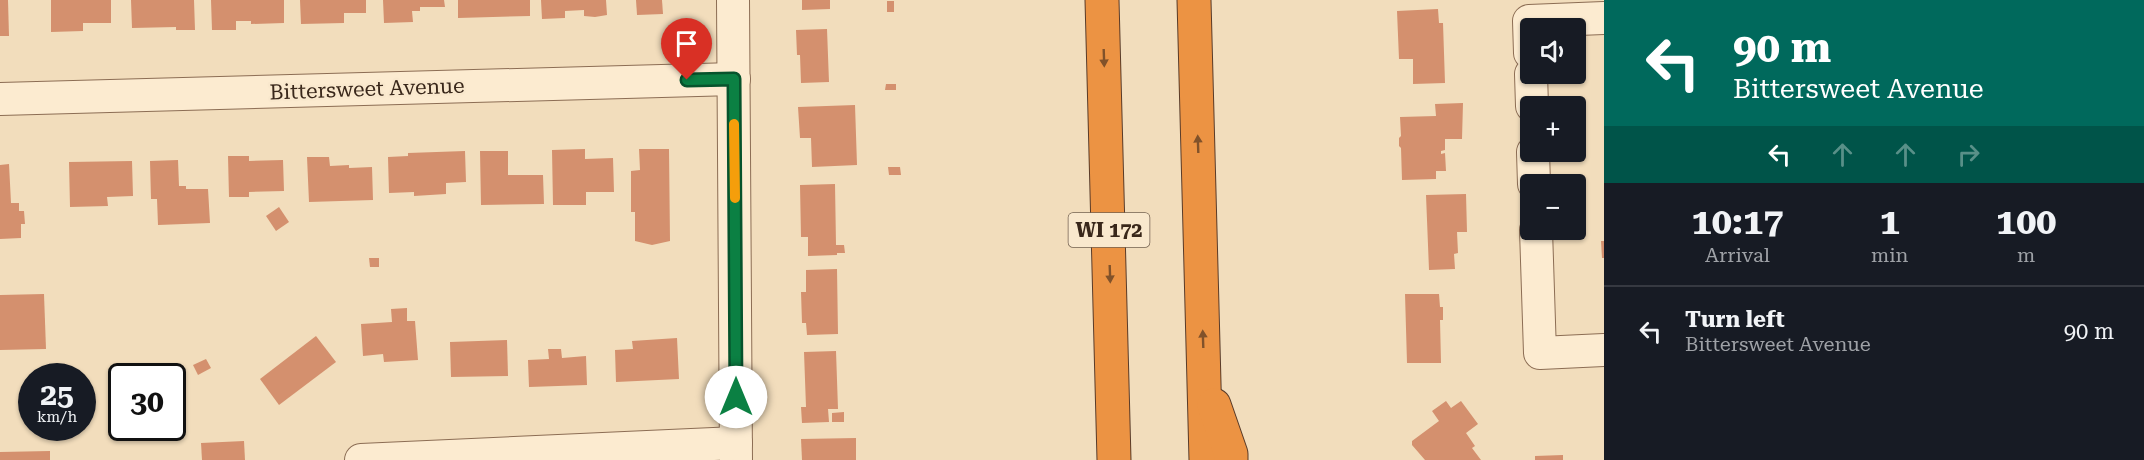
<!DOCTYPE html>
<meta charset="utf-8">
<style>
:root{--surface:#171b24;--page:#20242c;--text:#f1f3f6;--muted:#9ea1a6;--line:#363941}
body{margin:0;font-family:"Roboto Serif",serif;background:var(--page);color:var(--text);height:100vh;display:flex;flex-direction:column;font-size:22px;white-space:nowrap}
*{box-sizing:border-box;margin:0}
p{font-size:20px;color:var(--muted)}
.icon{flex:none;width:33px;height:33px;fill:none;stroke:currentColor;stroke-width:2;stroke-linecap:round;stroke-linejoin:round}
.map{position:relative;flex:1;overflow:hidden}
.details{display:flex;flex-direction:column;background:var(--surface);width:540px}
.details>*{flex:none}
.top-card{background:#00695c;color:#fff;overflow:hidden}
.tools{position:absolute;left:1520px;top:18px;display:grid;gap:12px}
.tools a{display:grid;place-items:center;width:66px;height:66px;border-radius:6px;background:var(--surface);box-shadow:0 2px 4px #0004;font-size:30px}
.speed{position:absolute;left:18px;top:363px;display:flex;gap:12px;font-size:30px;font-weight:700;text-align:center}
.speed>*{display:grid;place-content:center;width:78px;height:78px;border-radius:50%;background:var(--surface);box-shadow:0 2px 4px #0004;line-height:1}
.speed small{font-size:15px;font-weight:400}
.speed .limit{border:3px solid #111;border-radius:9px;background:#fff;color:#111}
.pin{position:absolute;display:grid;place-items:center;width:51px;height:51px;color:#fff;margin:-62px -26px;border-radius:50% 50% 50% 0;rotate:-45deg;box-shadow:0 0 6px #0007}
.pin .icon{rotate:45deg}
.me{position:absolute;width:66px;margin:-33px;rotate:0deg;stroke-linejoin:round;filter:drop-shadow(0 0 4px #0008)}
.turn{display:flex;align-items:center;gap:21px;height:126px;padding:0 30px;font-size:27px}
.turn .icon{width:78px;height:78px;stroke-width:2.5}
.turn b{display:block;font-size:42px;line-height:51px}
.lanes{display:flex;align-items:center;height:57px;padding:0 30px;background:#0003;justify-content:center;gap:30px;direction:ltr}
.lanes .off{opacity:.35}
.eta{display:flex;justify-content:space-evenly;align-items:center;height:102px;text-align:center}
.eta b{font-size:36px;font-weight:700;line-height:42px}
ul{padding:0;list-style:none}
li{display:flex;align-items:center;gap:18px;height:90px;padding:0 30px;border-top:2px solid var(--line)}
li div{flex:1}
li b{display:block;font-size:22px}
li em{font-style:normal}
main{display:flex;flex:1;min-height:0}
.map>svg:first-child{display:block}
.building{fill:#d4906e}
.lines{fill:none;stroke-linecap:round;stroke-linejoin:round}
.minor-casing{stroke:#8c6d54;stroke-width:34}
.highway-casing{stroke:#593b29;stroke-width:35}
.minor{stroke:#fcebd0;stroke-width:32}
.highway{stroke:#ec9343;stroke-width:33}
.oneway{fill:#81522a}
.route-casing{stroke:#07532c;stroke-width:15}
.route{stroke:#0b8043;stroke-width:10}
.slow{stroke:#f59e0b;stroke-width:10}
.labels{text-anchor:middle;stroke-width:5;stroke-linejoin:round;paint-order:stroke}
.shield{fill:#f9e8cd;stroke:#736150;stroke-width:1.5}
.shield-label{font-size:20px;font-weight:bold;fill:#39271a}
.street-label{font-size:21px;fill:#39271a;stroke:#f9e8cd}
</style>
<main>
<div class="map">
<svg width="1604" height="460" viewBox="0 0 1604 460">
<rect width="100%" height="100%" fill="#f2ddbc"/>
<g class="building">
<path d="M0,0H8L9,36H0Z"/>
<path d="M51,0H111V23H83V31L51,32Z"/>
<path d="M131,0H194L195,30H176V27L132,28Z"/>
<path d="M211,0H284V23L251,24V21H236V30H212Z"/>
<path d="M300,0H366V13H344V23L301,24Z"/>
<path d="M383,0H444L445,7H420V11H412L413,22L384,23Z"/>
<path d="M458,0H530V16L458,18Z"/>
<path d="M541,0H606L607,15L595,17L584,16V10L565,11V18L542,19Z"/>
<path d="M636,0H662L663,14L637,15Z"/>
<path d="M802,0H830V9L802,10Z"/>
<rect x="887" y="1" width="7" height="11"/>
<path d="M1438,9L1439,23H1443L1445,83L1413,84V59H1399L1397,11Z"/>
<path d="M827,29L829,82L801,83L800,55H797L796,30Z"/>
<path d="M886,84H896V90H885Z"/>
<path d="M1463,103L1462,139H1445V150L1441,151V154L1445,153L1446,171H1436V179L1402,180L1401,148L1399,146V138L1401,136L1400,117L1436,116L1435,104Z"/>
<path d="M855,105L857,165L812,167L811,138H800L798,107Z"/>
<path d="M585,149V159L613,158L614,192H586V205H553L552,150Z"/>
<path d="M639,149H669L670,241L652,245L635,241V212H631V171L640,170Z"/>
<path d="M465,151L466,182L446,183V194L414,196V192L389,193L388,157L408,156V153Z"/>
<path d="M480,151H508V175H543L544,204L481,205Z"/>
<path d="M228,156H249V161L283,160L284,191L249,192V197H229Z"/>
<path d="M307,157H329L330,166L349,165V168L372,167L373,200L309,202Z"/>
<path d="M178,160L179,186H186V189H208L210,223L158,225L157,199H151L150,161Z"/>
<path d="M132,161L133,196L107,197L108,206L70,207L69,162Z"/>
<path d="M9,164L11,203H19V211H24L25,224H21V238L0,239V165Z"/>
<path d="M888,167H900L901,175H889Z"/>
<path d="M835,184L836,245H844L845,253H837V255L808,256V237H801L800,185Z"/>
<path d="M1466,194L1467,232H1457L1458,253L1454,254L1455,269L1429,270L1426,195Z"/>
<path d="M279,207L289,222L276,231L266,216Z"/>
<path d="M1601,241H1604V258H1602Z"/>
<path d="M369,258H379V267H370Z"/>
<path d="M837,269L838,334L807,335L806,323H802L801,292H806V270Z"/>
<path d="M44,294L46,349L0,350V295Z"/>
<path d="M1405,294H1439L1440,307H1443V320H1440L1441,363H1407Z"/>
<path d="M407,308V321H415L418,360L384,362L383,354L363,356L361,324L392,322L391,309Z"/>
<path d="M316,336L336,362L279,405L260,379Z"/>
<path d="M677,338L679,379L616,382L615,350L633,349L632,341Z"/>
<path d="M507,340L508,376L451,377L450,342Z"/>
<path d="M548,349H561L562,358L586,356L587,385L529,387L528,360L549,359Z"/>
<path d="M836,351L838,409H828L829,422L802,423L801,407H806L804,352Z"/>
<path d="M206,359L211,368L198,375L193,365Z"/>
<path d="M122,393V404H114L113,394Z"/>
<path d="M1446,401L1451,408L1461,401L1478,424L1466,433L1475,446L1472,448L1481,460H1425L1412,445V441L1439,421L1432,411Z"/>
<path d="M844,412V422H832V413Z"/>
<path d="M856,438V460H802L801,439Z"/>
<path d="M244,441L245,460H202L201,443Z"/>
<path d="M50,451V460H0V452Z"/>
<path d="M1563,455V460H1535V456Z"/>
</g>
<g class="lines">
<g class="minor-casing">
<g id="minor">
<path d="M733,0L736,460"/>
<path d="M1530,53L1529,21L1604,18"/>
<path d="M1531,74L1532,106"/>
<path d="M0,99L734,79"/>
<path d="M1533,152L1534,184"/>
<path d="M1536,230L1540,353L1604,350"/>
<path d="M361,460L736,443"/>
</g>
</g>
<g class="highway-casing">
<g id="highway">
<path d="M1102,0L1114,460"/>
<path d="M1194,0L1206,460"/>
<path d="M1214,405L1231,454V460"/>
</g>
</g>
<use href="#minor" class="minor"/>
<use href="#highway" class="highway"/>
</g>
<defs><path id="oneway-solid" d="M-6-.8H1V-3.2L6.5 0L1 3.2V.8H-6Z" transform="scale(1.5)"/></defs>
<g class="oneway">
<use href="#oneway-solid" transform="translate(1104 58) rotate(88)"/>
<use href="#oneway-solid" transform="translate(1198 144) rotate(-92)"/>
<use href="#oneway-solid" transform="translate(1110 274) rotate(88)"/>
<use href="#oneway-solid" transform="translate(1203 339) rotate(-92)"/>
</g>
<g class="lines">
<g class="route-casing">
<path id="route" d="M687,80L734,79L736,397"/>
</g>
<use href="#route" class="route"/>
<path class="slow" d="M734,124L735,198"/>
</g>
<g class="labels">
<rect class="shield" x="1068.5" y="213" width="81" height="34" rx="4.5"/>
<g class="shield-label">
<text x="1109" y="237">WI 172</text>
</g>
<g class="street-label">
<text transform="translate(367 89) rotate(-2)" y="7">Bittersweet Avenue</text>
</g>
</g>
</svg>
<div class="tools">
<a><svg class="icon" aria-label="sound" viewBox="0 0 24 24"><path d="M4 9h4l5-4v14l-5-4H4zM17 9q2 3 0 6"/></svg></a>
<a>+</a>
<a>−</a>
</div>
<div class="speed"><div>25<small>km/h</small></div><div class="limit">30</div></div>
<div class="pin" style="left:687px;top:80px;background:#d93025"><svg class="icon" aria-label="arrive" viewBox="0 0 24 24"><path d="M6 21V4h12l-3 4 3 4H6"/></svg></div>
<svg class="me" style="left:736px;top:397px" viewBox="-20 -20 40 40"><circle r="19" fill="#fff"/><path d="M0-13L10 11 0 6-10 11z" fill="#0b8043"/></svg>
</div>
<section class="details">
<div class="top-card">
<div class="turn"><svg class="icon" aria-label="left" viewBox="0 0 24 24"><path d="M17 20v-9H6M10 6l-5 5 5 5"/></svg><div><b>90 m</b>Bittersweet Avenue</div></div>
<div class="lanes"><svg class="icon" aria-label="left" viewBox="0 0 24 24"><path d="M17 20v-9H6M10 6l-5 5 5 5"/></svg><svg class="icon off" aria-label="ahead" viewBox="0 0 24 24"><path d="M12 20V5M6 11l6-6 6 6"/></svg><svg class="icon off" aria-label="ahead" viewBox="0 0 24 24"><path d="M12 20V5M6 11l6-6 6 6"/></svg><svg class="icon off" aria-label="right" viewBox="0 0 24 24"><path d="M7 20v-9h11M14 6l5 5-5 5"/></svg></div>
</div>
<div class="eta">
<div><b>10:17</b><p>Arrival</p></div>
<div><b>1</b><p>min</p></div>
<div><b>100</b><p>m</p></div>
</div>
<ul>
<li><svg class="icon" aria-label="left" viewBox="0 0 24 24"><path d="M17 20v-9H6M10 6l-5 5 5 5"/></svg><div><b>Turn left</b><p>Bittersweet Avenue</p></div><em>90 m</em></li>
</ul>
</section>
</main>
